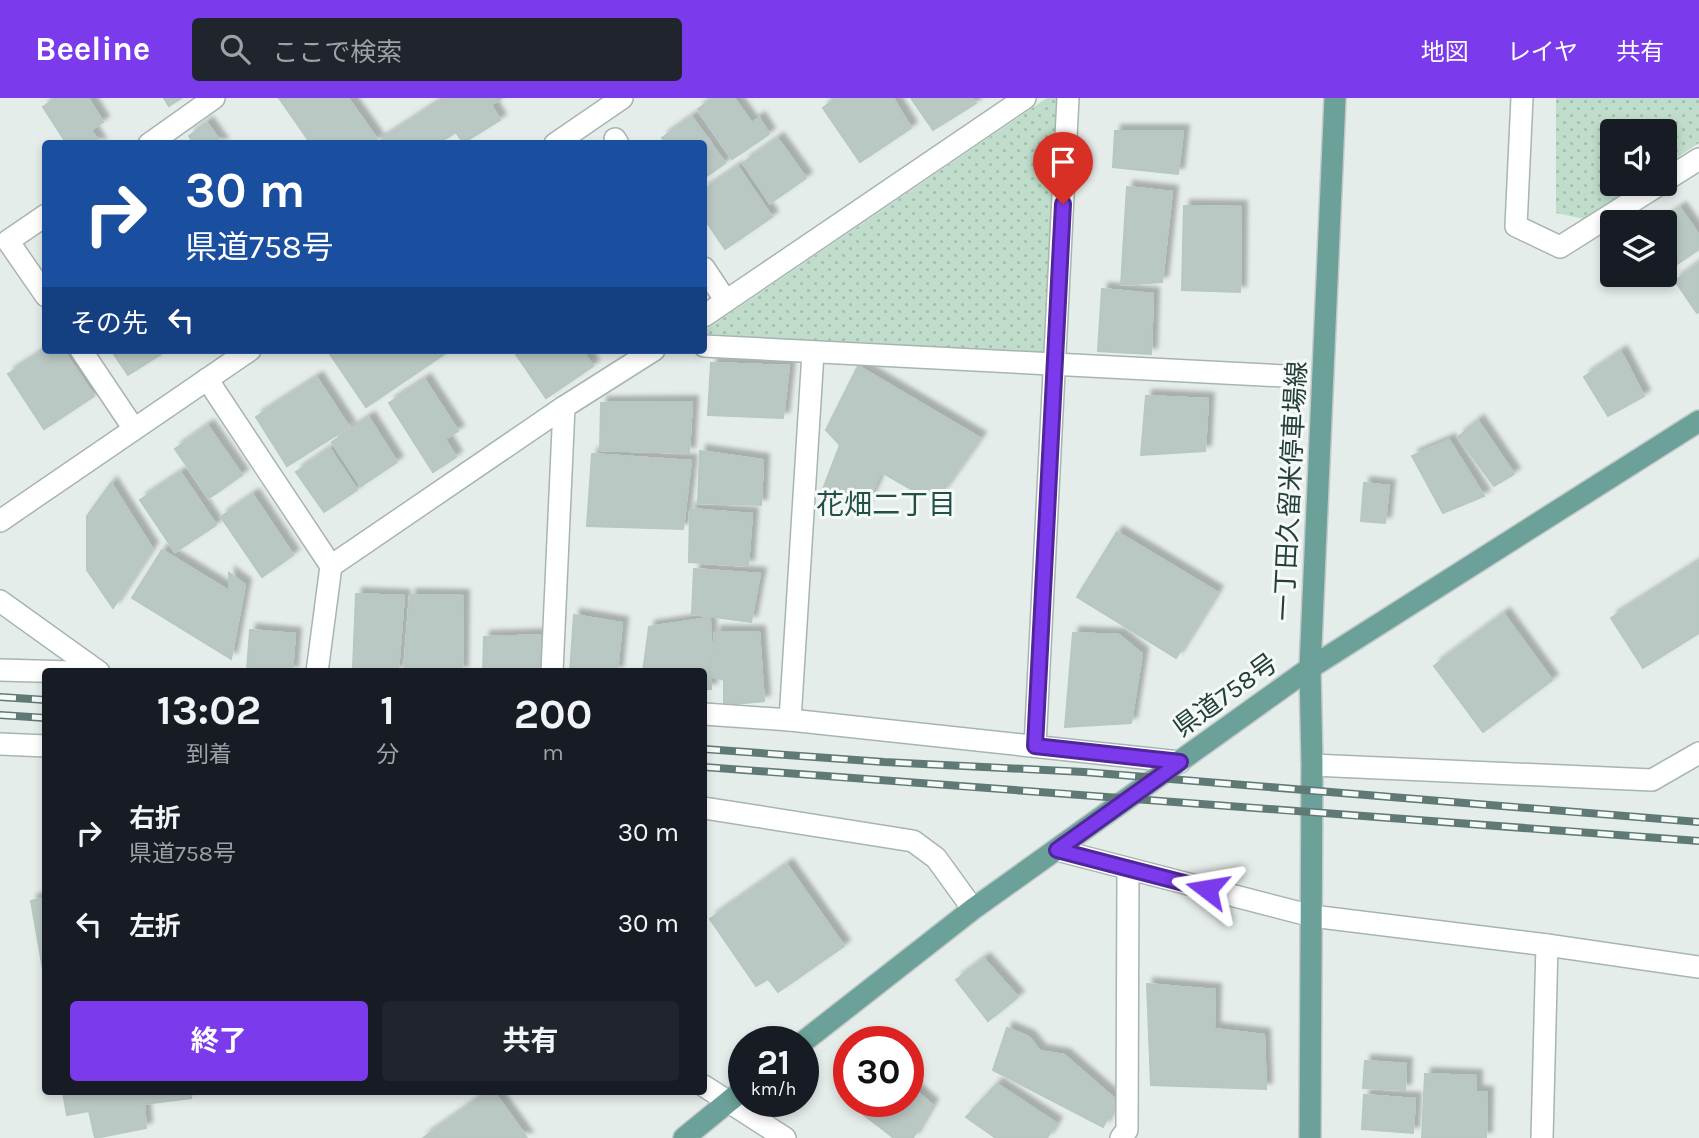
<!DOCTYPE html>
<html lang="ja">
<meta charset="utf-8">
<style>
:root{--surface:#171b24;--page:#20242c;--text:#f1f3f6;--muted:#9ea1a6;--accent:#7c3aed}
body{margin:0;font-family:Karla,"Noto Sans JP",sans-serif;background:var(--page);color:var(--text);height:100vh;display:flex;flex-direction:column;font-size:26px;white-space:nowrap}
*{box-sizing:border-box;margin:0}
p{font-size:23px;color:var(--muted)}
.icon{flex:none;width:38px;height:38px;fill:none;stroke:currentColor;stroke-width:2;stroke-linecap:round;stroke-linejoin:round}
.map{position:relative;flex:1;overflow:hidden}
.sheet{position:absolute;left:42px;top:570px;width:665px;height:427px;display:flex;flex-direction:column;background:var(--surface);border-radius:7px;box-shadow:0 4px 10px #0003}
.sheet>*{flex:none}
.guide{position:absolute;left:42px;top:42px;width:665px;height:214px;border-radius:7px;box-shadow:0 4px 10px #0003;background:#1a4fa0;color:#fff;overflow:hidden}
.controls{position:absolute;left:1600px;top:21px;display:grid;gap:14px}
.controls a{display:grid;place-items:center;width:77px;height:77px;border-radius:7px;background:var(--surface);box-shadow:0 4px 10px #0003;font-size:35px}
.speed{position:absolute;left:728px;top:928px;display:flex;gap:14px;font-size:35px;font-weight:700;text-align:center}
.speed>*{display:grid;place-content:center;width:91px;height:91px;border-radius:50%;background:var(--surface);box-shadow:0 4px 10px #0003;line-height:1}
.speed small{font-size:18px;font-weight:400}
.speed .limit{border:10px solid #d22;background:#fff;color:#111}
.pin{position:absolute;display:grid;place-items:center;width:60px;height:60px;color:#fff;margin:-72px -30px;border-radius:50% 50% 50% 0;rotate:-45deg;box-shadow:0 0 7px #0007}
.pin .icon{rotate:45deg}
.me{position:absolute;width:77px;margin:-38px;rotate:284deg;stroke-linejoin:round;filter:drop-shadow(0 0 5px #0008)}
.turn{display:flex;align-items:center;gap:24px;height:147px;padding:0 28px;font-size:32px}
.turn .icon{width:91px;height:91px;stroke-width:2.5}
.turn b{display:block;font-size:49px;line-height:60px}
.then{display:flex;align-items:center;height:66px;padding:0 28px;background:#0003;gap:14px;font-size:26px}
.eta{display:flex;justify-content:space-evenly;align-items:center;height:119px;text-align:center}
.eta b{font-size:42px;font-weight:700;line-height:49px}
.button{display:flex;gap:14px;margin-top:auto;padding:14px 28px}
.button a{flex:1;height:80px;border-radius:7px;background:var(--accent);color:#fff;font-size:28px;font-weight:700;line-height:80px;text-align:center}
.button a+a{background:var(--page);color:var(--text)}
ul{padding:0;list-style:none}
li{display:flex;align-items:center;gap:21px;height:91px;padding:0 28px}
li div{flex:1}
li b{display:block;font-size:26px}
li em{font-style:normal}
header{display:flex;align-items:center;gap:42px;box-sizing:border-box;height:98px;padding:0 35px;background:var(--accent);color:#fff}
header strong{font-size:33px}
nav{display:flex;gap:38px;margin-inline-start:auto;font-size:24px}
.search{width:490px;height:63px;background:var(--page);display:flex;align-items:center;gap:18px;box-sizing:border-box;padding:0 24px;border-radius:7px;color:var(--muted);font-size:26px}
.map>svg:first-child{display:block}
.park{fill:url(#park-dots)}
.building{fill:#bac8c4;stroke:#b7c7c2;stroke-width:2;filter:url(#shadow)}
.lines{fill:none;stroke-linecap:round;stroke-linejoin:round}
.minor-casing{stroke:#a7b5b2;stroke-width:24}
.major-casing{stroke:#c2c9c8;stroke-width:24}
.minor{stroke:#fff;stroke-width:21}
.major{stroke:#6ba198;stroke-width:21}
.rail-casing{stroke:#5f7a75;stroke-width:8}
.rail{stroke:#f5faf8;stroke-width:5;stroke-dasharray:16;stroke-linecap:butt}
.route-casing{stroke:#51269a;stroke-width:18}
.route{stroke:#7c3aed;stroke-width:12}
.labels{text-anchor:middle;stroke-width:6;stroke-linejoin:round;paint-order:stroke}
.street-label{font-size:26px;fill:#243f3a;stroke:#f5faf8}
.neighbourhood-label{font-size:28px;fill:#215049;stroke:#f5faf8}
</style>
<header>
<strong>Beeline</strong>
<div class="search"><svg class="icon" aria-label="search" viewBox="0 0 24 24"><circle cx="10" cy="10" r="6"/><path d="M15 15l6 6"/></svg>ここで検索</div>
<nav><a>地図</a><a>レイヤ</a><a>共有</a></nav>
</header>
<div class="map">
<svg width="1699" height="1040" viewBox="0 0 1699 1040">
<defs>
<pattern id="park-dots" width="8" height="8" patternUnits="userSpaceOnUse" patternTransform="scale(1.75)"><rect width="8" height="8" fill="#bfddca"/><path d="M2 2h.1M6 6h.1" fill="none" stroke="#a4bfae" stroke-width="1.8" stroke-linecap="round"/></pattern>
<filter id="shadow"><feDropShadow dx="6" dy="-6" stdDeviation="2" flood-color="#0004"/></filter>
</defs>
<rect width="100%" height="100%" fill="#e5edea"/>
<g class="park">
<path d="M1047,0H1058L1047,258L704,236V233Z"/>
<path d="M1556,0H1699V45L1664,68V33H1612V86H1637L1584,121L1556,115Z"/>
</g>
<g class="building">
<path d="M56,0H88L103,24L91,32L100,46H67L43,9Z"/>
<path d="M164,0H181L169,8Z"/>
<path d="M279,0H348L377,41L370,46H311Z"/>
<path d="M446,0H502L491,7L500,22L463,45L456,34L437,46H375Z"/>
<path d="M714,0H734L752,25L759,20L769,36L732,61L698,11Z"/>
<path d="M836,0H893L911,30L860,64L823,10Z"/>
<path d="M911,0H972L976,5L933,32Z"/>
<path d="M692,19L725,65L704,80V46H666L662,40Z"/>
<path d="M207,25L222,46H194L189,38Z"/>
<path d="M1115,33H1183L1178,76L1113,69Z"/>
<path d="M778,41L806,80L770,105L743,65Z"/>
<path d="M738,69L772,119L725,151L704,120V110L707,108L704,102V92Z"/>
<path d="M1127,89L1172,94L1162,184L1121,187Z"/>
<path d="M1184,108L1241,109L1240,194L1182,192Z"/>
<path d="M1680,110L1699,137V151L1677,166L1664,145V124H1661Z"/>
<path d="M1699,165V214L1697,215L1675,183Z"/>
<path d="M1102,191L1153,196L1151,256L1098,253Z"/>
<path d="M46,252H63L94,298L44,331L8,276Z"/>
<path d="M111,252H158L161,256L128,277Z"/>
<path d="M336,252H450L366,309L330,256Z"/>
<path d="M513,252H582L593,268L546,300Z"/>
<path d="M1621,254L1644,298L1608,318L1584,279Z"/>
<path d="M711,265L789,268L783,320L708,317Z"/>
<path d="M858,268L980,340L941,395L923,398L881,374L865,409L821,396L840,347L826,332Z"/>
<path d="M317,280L349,329L287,368L256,319Z"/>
<path d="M425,282L458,333L445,341L456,359L433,374L389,305Z"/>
<path d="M1146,298L1208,301L1205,353L1141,357Z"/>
<path d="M692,304L689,355L600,352L601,305Z"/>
<path d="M369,320L397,364L361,388L332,344Z"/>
<path d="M1478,323L1514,376L1494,388L1458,339Z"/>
<path d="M208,328L242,377L209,400L175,351Z"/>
<path d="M1449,342L1484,398L1443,415L1412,358Z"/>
<path d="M330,351L357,392L324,414L296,374Z"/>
<path d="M700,353L763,362L761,407L698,405Z"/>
<path d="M592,356L691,363L683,431L587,428Z"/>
<path d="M181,375L216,427L175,454L140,402Z"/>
<path d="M111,385L152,450L113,510L87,472V418Z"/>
<path d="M1364,385L1389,388L1385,425L1361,423Z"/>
<path d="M253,397L293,457L262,479L221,419Z"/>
<path d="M690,411L752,416L748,468L689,464Z"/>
<path d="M1117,434L1217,494L1176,560L1077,499Z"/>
<path d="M162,452L229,493V475L245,487L231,561L132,500Z"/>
<path d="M1699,464V535L1643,570L1611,520Z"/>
<path d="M694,471L760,476L751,524L692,516Z"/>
<path d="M356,496L404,498L398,574L353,570Z"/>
<path d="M410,497L463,498L462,574H404Z"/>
<path d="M1504,516L1552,582L1483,634L1434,568Z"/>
<path d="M574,517L622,525L617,574H570Z"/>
<path d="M710,520L711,591H704V574H643L649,529Z"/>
<path d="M250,532L295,536L292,574L247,572Z"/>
<path d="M715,534H759L764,603L724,607V582L710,578Z"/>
<path d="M1073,535L1119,537L1142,556L1131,625L1065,629Z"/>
<path d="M543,537L538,574H483L484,539Z"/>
<path d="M787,767L844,848L778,894L768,881L756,888L710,821Z"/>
<path d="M46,799V888L31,803Z"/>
<path d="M984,861L1018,899L988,923L956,882Z"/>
<path d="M1147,886L1215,892L1214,931L1264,937L1266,991L1151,987Z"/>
<path d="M1007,930L1029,939L1040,953L1064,957L1117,1003L1103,1029L993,972Z"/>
<path d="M1365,963L1406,966L1405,992L1363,990Z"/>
<path d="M1425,976L1476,978V994L1487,995L1486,1040H1422Z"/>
<path d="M908,986L932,1007L913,1040H894L859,1013L861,1003H908Z"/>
<path d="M997,986L1056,1025L1047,1040H996L966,1019Z"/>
<path d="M63,994H191V1000L144,1006L146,1030L95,1040L89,1013L67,1017Z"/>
<path d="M489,994H494L527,1040H423Z"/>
<path d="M1364,997L1415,1001L1413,1035L1362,1031Z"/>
</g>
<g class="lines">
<g class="minor-casing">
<g id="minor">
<path d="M1522,0L1516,128L1560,149L1660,86"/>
<path d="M615,41L618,46"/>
<path d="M149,46L214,0"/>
<path d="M555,46L622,0"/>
<path d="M1664,83L1699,61"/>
<path d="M46,117L8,143L46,198"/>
<path d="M704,170L726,203"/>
<path d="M704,218L1025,0"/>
<path d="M704,248L1284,278"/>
<path d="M81,252L134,331"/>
<path d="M207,281L331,468L317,574"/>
<path d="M0,423L250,252"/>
<path d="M331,468L564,309L654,252"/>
<path d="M0,503L99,574"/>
<path d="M0,572L72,574"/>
<path d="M552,574L564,309"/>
<path d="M704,616L790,622L1180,664"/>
<path d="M790,622L813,255"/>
<path d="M0,646L46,648"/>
<path d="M1035,648L1068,0"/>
<path d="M1312,667L1652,682L1699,655"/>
<path d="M704,710L913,743L936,760L973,811"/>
<path d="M1057,752L1312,818L1547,847L1699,869"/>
<path d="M704,988L785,1040"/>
<path d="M1121,1040L1127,1032L1128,771"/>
<path d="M1542,1040L1547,847"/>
</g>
</g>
<g class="major-casing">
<g id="major">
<path d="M803,944L973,811L1310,570L1699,323"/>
<path d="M684,1040L744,991"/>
<path d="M1310,1040L1312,667L1310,570L1335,0"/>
</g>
</g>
<use href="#minor" class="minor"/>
<use href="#major" class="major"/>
<g class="rail-casing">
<g id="rail">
<path d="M0,599L46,602"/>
<path d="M0,617L46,620"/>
<path d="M704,651L884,664L1084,674L1699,724"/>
<path d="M704,669L1699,743"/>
</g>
</g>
<use href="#rail" class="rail"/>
</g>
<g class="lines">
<g class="route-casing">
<path id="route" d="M1063,106L1035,648L1180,664L1057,752L1207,791"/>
</g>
<use href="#route" class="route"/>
</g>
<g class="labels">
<g class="street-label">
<text transform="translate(1290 393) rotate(-87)" y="9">一丁田久留米停車場線</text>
<text transform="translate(1225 597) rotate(-36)" y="9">県道758号</text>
</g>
<g class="neighbourhood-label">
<text x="886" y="416">花畑二丁目</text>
</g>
</g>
</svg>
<div class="controls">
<a><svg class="icon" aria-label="sound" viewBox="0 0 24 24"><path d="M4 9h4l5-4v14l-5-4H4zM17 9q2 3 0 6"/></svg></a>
<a><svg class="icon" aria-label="layers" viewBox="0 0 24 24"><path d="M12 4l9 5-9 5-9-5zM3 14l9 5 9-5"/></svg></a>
</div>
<div class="speed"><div>21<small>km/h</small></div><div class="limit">30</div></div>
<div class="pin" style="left:1063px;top:106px;background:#d93025"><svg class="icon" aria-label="arrive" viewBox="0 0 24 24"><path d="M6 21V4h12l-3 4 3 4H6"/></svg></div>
<svg class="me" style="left:1207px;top:791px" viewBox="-20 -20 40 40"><path d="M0-17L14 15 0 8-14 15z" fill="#7c3aed" stroke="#fff" stroke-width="4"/></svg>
<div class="guide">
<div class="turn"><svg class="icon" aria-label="right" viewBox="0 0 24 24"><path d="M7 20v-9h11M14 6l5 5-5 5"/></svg><div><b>30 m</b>県道758号</div></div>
<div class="then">その先<svg class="icon" aria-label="left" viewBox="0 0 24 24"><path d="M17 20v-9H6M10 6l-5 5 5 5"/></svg></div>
</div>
<section class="sheet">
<div class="eta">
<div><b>13:02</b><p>到着</p></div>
<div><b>1</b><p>分</p></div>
<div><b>200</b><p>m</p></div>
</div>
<ul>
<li><svg class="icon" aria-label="right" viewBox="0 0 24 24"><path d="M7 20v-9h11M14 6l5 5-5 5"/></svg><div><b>右折</b><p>県道758号</p></div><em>30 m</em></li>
<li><svg class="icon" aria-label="left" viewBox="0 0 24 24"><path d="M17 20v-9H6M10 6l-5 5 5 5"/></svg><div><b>左折</b></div><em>30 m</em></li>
</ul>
<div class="button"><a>終了</a><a>共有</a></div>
</section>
</div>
